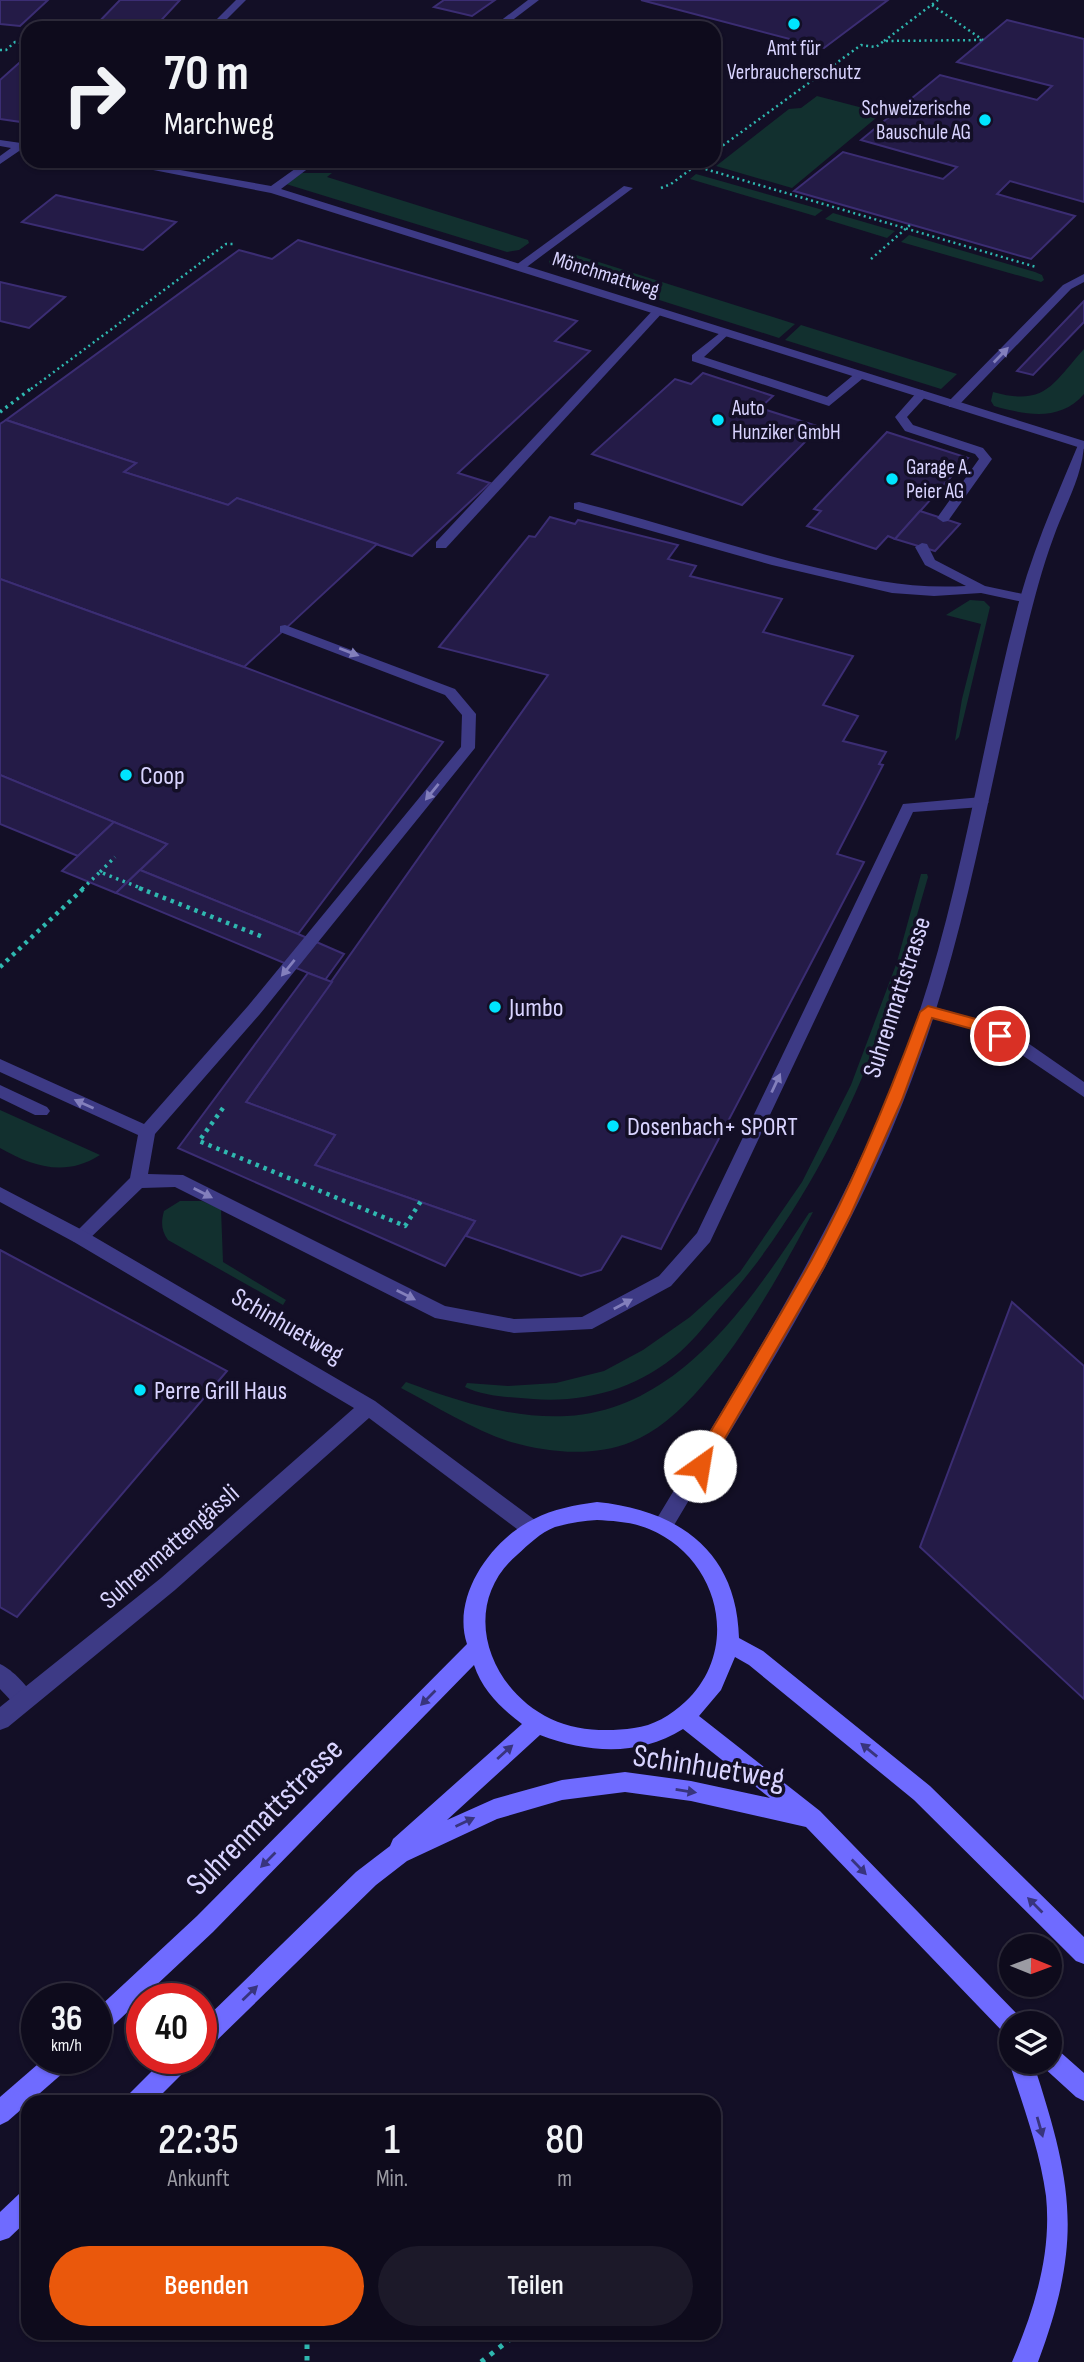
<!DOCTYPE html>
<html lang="de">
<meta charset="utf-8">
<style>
:root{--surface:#0e0b1c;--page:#1c1929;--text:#f1f3f6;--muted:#9b9ba3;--line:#2e2b3b;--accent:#ea580c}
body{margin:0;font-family:"Sofia Sans Condensed",sans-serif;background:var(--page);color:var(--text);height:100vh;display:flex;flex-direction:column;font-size:26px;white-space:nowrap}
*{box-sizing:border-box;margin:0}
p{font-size:23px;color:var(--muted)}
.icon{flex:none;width:38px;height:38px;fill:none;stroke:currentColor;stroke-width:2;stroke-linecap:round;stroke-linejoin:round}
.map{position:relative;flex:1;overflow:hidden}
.panel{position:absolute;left:21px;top:2095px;width:700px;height:245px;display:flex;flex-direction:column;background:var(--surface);border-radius:21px;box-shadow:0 2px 5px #0004,0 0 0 2px var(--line)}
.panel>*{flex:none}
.top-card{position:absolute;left:21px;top:21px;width:700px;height:147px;border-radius:21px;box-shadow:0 2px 5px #0004,0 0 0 2px var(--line);background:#0e0b1c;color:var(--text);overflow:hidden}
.needle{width:46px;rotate:91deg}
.fabs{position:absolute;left:999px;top:1934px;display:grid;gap:14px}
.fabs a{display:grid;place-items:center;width:63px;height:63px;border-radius:50%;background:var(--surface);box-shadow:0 2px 5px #0004,0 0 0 2px var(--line);font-size:35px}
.speed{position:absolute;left:21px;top:1983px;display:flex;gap:14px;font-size:35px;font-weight:700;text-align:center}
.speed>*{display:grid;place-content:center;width:91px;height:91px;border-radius:50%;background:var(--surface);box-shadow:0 2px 5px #0004,0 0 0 2px var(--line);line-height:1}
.speed small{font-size:18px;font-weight:400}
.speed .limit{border:10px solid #d22;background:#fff;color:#111}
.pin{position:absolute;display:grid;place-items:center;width:60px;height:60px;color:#fff;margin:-30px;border:4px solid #fff;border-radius:50%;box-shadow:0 2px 7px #0007}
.me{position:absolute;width:77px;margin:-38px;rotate:32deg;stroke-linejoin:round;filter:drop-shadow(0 0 5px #0008)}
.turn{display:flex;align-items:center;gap:24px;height:147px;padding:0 28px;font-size:32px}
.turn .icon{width:91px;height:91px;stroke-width:2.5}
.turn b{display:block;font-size:49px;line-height:60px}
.eta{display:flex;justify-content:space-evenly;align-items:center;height:119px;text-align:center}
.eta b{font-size:42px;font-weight:600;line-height:49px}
.button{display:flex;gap:14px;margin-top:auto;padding:14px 28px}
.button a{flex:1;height:80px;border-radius:42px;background:var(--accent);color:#fff;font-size:28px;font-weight:600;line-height:80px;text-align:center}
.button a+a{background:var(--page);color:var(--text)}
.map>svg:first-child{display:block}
.green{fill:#12302f}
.building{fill:#241b47;stroke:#3b2d73;stroke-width:2}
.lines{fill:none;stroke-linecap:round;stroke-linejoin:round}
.path-far3{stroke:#2fb8b0;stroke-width:2.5;stroke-dasharray:2 3.5;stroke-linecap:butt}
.path-far2{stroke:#2fb8b0;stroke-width:3.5;stroke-dasharray:2.5 4.5;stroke-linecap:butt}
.path-far1{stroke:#2fb8b0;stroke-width:4.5;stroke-dasharray:3.5 5;stroke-linecap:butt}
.path{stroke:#2fb8b0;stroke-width:5;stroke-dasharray:4.5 7;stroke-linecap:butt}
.service{fill:#3d3a85;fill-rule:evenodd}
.minor{fill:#3d3a85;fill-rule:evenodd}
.tertiary{fill:#3d3a85;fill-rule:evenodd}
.secondary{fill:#6f6bff;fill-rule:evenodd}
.oneway{fill:#837fbc}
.oneway2{fill:#38347d}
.route{fill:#ea580c;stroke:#983908;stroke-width:2}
.poi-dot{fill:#00e5ff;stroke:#130f26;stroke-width:2.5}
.labels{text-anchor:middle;stroke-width:7;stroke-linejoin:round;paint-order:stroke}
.far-poi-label{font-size:21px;fill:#d9d4ff;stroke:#130f26;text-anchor:start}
.far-street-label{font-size:21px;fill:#d9d4ff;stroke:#130f26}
.poi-label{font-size:26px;fill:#d9d4ff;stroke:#130f26;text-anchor:start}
.street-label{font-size:26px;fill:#d9d4ff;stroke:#130f26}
.near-street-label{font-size:32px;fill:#d9d4ff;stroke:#130f26}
</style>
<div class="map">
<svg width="1084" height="2362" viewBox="0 0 1084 2362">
<rect width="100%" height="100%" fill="#130f26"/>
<g class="green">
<path d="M817,96L882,113L792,188L716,166L789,109L801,108Z"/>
<path d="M302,173H332L327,177L528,240L529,243L519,250L507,252L286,184Z"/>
<path d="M696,174L823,210L815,216L690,179Z"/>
<path d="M833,213L895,231L887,238L825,219Z"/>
<path d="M909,235L1035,272L1042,275L1044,280L1041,282L901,242Z"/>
<path d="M562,252H567L795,324L779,338L549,265V261Z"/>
<path d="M801,325L957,374L941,389L785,340Z"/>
<path d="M1084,349V394C1060,422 1026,415 994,406L991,401L993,392C1046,407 1053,383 1084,349Z"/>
<path d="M970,600L984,601L990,607L959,737L955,741L962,699L981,624L946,615Z"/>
<path d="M921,874H927L928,877C917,914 907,952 895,989C859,1101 801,1216 723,1304C709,1320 696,1338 680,1352C639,1388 587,1403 533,1399C511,1397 485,1397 465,1387L467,1383L508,1386L556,1383L604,1371L643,1350L690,1317L740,1272L802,1182L851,1085L897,962Z"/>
<path d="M0,1110L100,1155C66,1177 33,1167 0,1148Z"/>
<path d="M180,1201H202L221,1209L223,1262L286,1300L283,1305L168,1240C161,1230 161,1222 164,1211Z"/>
<path d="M813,1212C777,1280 705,1414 631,1442C594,1457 549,1453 511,1442C473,1430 436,1406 401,1388L406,1382C457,1401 512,1419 567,1416C680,1410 753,1298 809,1213Z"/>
</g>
<g class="building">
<path d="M0,0H48L20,26L0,24Z"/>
<path d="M120,0H180L154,28H93Z"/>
<path d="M444,0H495L472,16L434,7Z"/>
<path d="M641,0H888L824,48Z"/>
<path d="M1007,20L1084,39V202L1010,181L997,194L1075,216L1031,259L794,191L843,152L943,179L957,167L861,140L940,75L1037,100L1052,86L957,62Z"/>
<path d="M28,55V123L0,119V80Z"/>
<path d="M56,195L176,222L143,250L22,222Z"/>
<path d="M298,240L577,321L555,341L590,351L458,473L490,483L412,556L237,498L228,505L124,472L136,463L6,420L239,250L272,259Z"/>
<path d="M0,282L65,297L29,328L0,321Z"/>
<path d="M1084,301V322L1033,375L1017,371Z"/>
<path d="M703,373L773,396L760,408L820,427L742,505L592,454L675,379L691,384Z"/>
<path d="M6,420L136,463L124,472L228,505L237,498L377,544L244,667L0,579V424Z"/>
<path d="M887,432L968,458L895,539L888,536L876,549L807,526L821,511L814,509Z"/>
<path d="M920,511L960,524L935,551L895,539Z"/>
<path d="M550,517L575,524L578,520L678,545L668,559L696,566L690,576L782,599L763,632L853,656L823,705L858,716L843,741L886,752L879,764L883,765L837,854L864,862L661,1249L622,1236L601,1270L581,1276L466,1236L475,1221L315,1165L335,1135L246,1102L548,675L439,647L529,536L535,537Z"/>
<path d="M0,579L244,667L443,742L298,934L140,870L167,844L0,775Z"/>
<path d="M0,775L114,822L78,856L0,824Z"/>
<path d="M114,822L167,844L116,893L62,871Z"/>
<path d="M140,870L298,934L344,954L325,980L116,893Z"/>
<path d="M308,973L332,982L246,1102L335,1135L315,1165L475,1221L445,1266L178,1148Z"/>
<path d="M0,1250L227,1371L17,1617L0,1607Z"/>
<path d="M1012,1302L1084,1366V1699L920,1547Z"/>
</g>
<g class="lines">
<g class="path-far3">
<path d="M932,5L983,40"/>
<path d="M884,41L938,0"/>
<path d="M0,50H6L15,42L28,44"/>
<path d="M714,152L861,45L876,47L884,41L983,40"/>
<path d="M695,166L1036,267"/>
<path d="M661,188L671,184L702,161"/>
<path d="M871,259L910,225"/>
<path d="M31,389L226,244H236"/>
</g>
<g class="path-far2">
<path d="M0,412L33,387"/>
<path d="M100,872L115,857"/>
<path d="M82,889L100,872L143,889"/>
</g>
<g class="path-far1">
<path d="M139,888L263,937"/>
<path d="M0,967L84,888"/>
<path d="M223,1108L199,1141L405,1226L421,1201"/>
</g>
<g class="path">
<path d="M307,2333V2362"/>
<path d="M481,2362L518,2333"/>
</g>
<g class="service">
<path d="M624,186L633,188L524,269H516V265Z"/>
<path d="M1084,274V282L1071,289L957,407H949V401L1063,285Z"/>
<path d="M654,309L664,311L446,548H436V542Z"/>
<path d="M725,329L729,330V334L704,357L827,397L857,372L867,375L829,406L692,361V355Z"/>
<path d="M922,390L928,394L907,417L913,425L983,448L992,459L948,521L943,522L937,518L979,459L975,454L905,431L895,417L918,391Z"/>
<path d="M579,502C659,522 737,549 818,568C871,580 911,589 966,586L925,565L915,547L922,543L927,544L935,560L985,586L1032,596L1034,599L1027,603L981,593L934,596L892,593L772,565L574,509V503Z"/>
<path d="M285,625L455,689L476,714L475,748L260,1014L155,1134L148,1174L183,1175L445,1306L514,1319L582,1317L659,1276L697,1233L903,804L982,797L989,802L982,807L913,812L710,1242L671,1286L592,1329L514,1333L435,1318L175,1187L142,1188L86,1242H74L71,1237L130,1178L138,1135L0,1072V1059L144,1124L248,1006L461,747L462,715L445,695L280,632V626Z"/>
<path d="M0,1085L47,1107L50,1111L47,1115H35L0,1098Z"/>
<path d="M0,1664C13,1670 29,1687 35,1700L31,1707L24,1710L17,1707L0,1689Z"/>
</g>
<g class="minor">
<path d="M236,0H246L218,28H208Z"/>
<path d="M528,0H539L502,28H491Z"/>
<path d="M0,140L28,144V150L22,149L0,164V156L11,148L0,146Z"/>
<path d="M107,161H129L271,186L306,161H318L281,189L1084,441V449L271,193Z"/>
<path d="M927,1005L987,1022L1025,1041L1084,1082V1097L1013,1049L976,1030L921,1015L919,1011Z"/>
<path d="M0,1187L86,1232L375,1401L539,1523L542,1529L539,1535L532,1538L525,1535L369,1418L175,1590L8,1727L0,1730V1707L161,1578L354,1408L74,1242L0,1202Z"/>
</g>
<path class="tertiary" d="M1084,441C1084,474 1065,505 1054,536C1042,568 1034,600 1026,632C990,781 967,935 912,1079C852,1240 757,1385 670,1532L663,1535L656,1532L653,1526L656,1520C755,1356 858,1195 919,1013C964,878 983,735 1020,598C1035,545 1057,495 1078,445Z"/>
<g class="secondary">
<path d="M597,1502C678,1510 737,1551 739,1638L763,1651L930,1786L1084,1937V1964L1076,1961L914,1800L749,1665L735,1657L721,1690L699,1716L820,1811L1020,2017L1023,2023H1012V2036L1004,2033L806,1827L691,1801L625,1792L562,1800L497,1819L407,1861L376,1885L209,2048L201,2052V2023L356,1872L390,1846L393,1839L522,1724C502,1709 482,1690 474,1665L213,1932L104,2034L96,2038V2010L197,1916L467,1644C451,1596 492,1539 534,1519C553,1509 575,1505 597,1502ZM597,1520C614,1521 633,1522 649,1529C719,1558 742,1649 685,1702C671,1715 653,1726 634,1728C607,1732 576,1731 551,1719C487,1688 459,1605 517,1555C529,1544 540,1533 555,1527C569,1523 583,1521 597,1520ZM683,1729L770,1798L691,1781L625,1772L562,1780L494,1799L447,1820L540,1735C588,1753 638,1757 683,1729Z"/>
<path d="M1050,2046L1058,2050L1084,2073V2101L1076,2097L1042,2066L1040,2062H1050Z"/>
<path d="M1012,2056V2062H1033C1072,2182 1084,2239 1038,2362H1012C1034,2310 1052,2254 1046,2196C1040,2150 1023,2106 1009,2062Z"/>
<path d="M45,2058H75L71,2066L8,2121L0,2125V2097Z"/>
<path d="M165,2058H194L190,2066L154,2102H125L129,2094Z"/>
<path d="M28,2191V2220L9,2238L0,2241V2212L19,2194Z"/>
</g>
</g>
<defs><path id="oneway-solid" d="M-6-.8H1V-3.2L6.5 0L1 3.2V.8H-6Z" transform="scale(1.75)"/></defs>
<g class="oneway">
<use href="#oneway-solid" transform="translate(1001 355) rotate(-46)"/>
<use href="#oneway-solid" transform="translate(349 652) rotate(21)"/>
<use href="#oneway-solid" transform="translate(432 792) rotate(129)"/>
<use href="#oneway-solid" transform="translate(288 968) rotate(129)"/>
<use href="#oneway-solid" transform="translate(776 1083) rotate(-65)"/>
<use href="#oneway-solid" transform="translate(84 1104) rotate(-156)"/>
<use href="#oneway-solid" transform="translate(203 1193) rotate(27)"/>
<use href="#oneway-solid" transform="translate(406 1295) rotate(27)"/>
<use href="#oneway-solid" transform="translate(623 1304) rotate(-28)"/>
</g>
<g class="oneway2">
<use href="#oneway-solid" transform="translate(428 1698) rotate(135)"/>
<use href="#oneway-solid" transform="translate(869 1750) rotate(-141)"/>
<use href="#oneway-solid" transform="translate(505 1752) rotate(-42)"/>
<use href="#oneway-solid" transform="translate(686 1791) rotate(9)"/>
<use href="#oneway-solid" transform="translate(465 1822) rotate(-25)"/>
<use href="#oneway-solid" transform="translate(268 1860) rotate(135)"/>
<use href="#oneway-solid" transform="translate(859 1867) rotate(46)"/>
<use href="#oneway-solid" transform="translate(1035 1905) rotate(-135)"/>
<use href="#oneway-solid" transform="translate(250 1993) rotate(-44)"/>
<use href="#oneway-solid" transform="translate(1040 2127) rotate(74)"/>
</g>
<path class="route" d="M928,1006L987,1022L1008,1036L1000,1041L976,1030L932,1018L902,1100L851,1214L824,1267L706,1471L700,1474L693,1471L691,1466L693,1461C733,1394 774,1327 812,1259C855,1180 889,1096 920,1012Z"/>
<g class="poi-dot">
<circle cx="794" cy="24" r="7"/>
<circle cx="985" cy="120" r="7"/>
<circle cx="718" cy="420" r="7"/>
<circle cx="892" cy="479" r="7"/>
<circle cx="126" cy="775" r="7"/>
<circle cx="495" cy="1007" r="7"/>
<circle cx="613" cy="1126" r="7"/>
<circle cx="140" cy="1390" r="7"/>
</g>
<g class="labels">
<g class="far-poi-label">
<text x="794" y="55" text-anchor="middle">Amt für<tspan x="794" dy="24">Verbraucherschutz</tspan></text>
<text x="971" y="115" text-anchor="end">Schweizerische<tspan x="971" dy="24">Bauschule AG</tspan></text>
<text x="732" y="415">Auto<tspan x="732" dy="24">Hunziker GmbH</tspan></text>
<text x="906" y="474">Garage A.<tspan x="906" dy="24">Peier AG</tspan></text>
</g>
<g class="far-street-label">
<text transform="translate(606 274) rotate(17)" y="7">Mönchmattweg</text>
</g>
<g class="poi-label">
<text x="140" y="784">Coop</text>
<text x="509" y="1016">Jumbo</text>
<text x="627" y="1135">Dosenbach+ SPORT</text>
<text x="154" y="1399">Perre Grill Haus</text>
</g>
<g class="street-label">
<text transform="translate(896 997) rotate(-72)" y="9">Suhrenmattstrasse</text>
<text transform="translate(288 1325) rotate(30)" y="9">Schinhuetweg</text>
<text transform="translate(169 1546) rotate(-41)" y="9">Suhrenmattengässli</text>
</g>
<g class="near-street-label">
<text transform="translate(709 1766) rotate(9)" y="11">Schinhuetweg</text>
<text transform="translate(264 1816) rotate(-45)" y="11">Suhrenmattstrasse</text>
</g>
</g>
</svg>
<div class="fabs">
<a><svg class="needle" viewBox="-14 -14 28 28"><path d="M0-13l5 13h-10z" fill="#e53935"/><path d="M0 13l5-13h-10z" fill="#9b9ba3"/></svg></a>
<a><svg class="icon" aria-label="layers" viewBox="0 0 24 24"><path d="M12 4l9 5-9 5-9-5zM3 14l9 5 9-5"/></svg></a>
</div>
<div class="speed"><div>36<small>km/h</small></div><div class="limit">40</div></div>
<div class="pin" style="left:1000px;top:1036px;background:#d93025"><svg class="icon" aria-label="arrive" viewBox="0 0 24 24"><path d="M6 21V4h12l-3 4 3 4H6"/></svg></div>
<svg class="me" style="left:700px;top:1466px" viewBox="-20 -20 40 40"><circle r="19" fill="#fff"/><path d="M0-13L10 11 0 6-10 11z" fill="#ea580c"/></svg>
<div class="top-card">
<div class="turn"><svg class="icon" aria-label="right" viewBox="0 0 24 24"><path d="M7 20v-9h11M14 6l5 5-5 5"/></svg><div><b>70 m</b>Marchweg</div></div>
</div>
<section class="panel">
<div class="eta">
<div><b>22:35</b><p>Ankunft</p></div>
<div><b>1</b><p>Min.</p></div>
<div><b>80</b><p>m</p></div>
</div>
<div class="button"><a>Beenden</a><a>Teilen</a></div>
</section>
</div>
